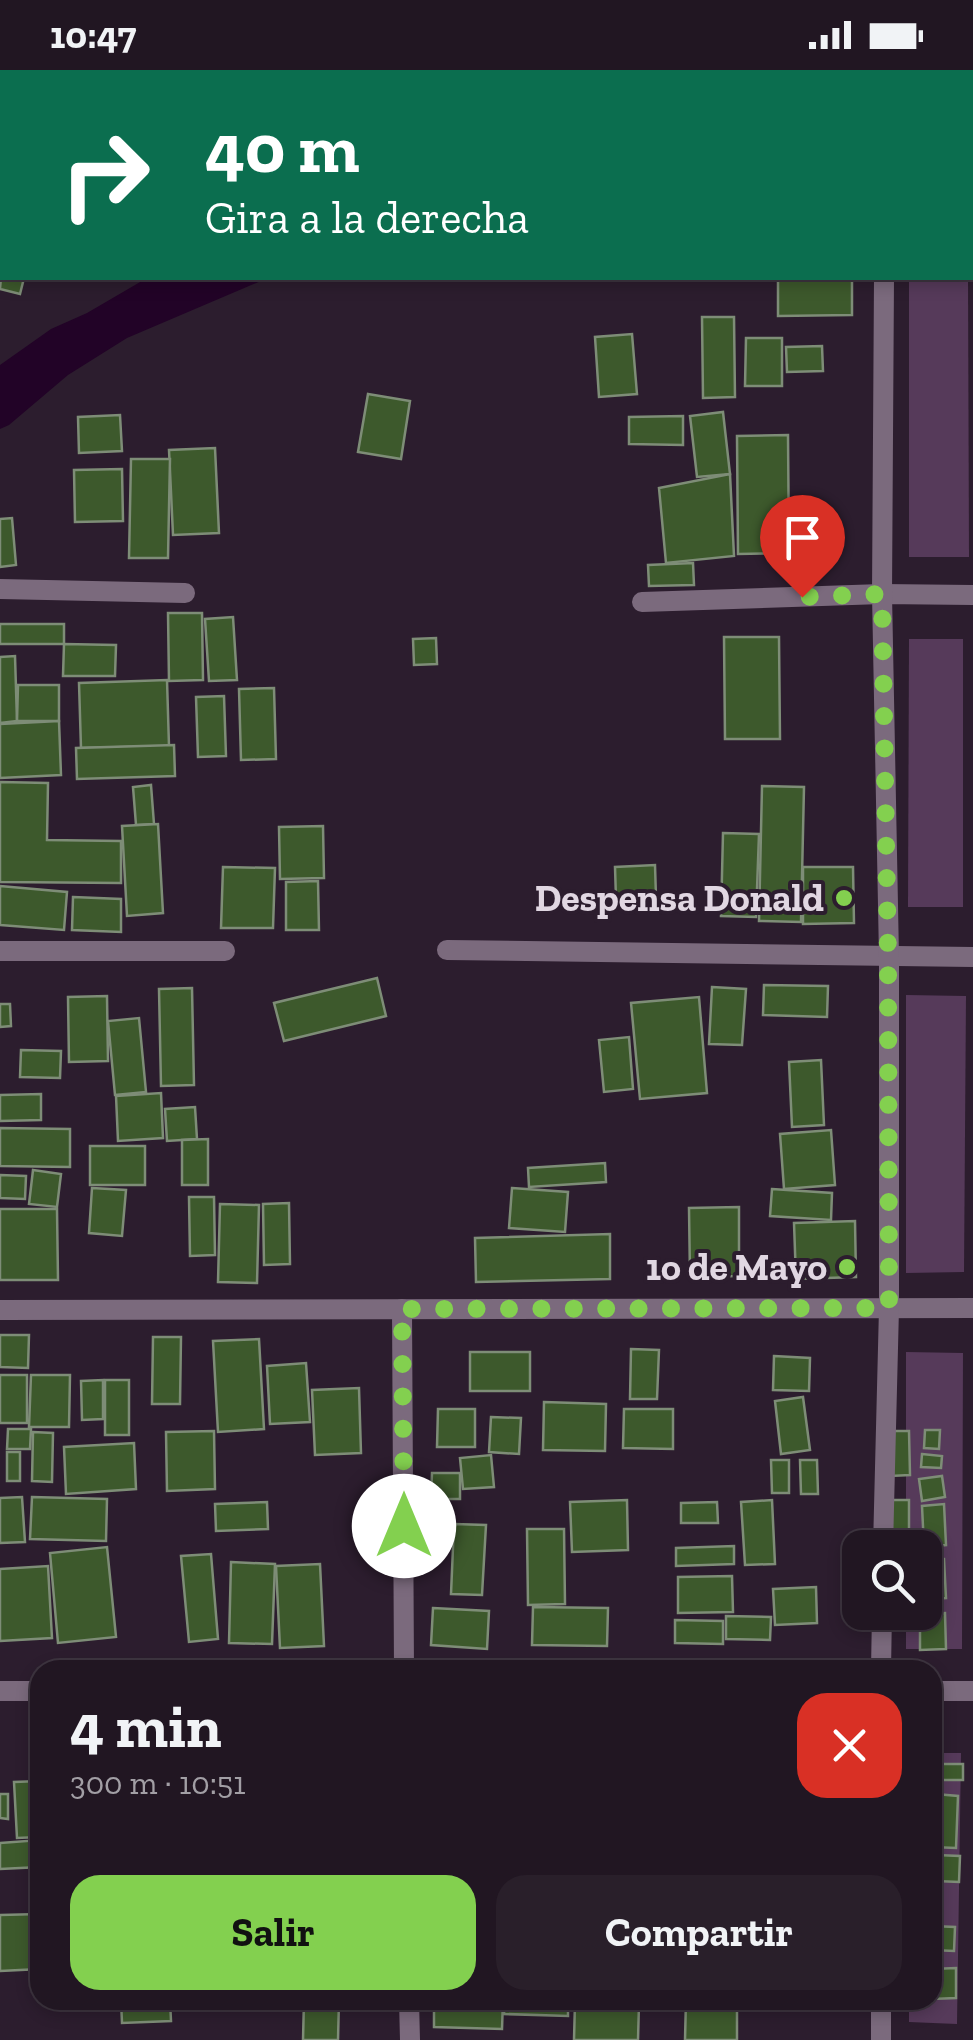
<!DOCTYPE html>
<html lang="es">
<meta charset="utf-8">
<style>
:root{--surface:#211622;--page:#291f2a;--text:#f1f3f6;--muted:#a29fa5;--line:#3e3540;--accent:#83d04f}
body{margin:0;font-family:"Zilla Slab",serif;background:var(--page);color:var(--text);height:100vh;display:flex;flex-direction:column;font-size:38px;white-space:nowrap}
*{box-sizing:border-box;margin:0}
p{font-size:32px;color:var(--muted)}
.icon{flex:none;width:55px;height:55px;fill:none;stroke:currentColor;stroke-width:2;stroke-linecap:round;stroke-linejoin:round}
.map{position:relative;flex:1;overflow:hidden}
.side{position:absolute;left:30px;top:1590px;width:912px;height:350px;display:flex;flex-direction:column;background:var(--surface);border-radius:30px;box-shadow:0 5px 15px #0003,0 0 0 2px var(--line)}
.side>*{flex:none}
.banner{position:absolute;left:0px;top:0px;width:975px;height:210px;box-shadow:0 5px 15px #0003,0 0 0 2px var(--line);background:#0b6e4f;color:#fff;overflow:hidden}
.controls{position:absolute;left:842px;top:1460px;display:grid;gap:20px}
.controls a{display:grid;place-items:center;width:100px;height:100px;border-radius:20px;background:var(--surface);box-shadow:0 5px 15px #0003,0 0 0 2px var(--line);font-size:50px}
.pin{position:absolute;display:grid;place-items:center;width:85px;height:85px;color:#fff;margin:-102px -42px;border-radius:50% 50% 50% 0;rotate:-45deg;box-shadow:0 0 10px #0007}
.pin .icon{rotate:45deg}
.me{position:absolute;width:110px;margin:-55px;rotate:0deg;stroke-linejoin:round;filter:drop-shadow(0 0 8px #0008)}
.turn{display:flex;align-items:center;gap:35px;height:210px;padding:0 40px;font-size:45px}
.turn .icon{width:130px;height:130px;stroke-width:2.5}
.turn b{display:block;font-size:70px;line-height:85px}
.round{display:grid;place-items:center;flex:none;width:105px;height:105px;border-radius:30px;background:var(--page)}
.summary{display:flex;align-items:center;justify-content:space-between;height:170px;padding:0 40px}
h1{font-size:60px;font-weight:800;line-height:75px}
.button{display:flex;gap:20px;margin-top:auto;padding:20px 40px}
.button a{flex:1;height:115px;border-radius:30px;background:var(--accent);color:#111;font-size:40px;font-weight:800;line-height:115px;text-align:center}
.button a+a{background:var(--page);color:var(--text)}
.status{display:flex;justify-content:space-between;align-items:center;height:70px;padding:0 50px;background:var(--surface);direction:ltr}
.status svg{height:28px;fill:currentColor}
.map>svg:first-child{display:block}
.green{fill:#563a5a}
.water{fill:#220327}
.building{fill:#3d592c;stroke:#7e8d77;stroke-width:2.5}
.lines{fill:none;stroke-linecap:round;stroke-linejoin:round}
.street{stroke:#7b6a7d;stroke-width:20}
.route{stroke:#83d04f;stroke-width:18;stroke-dasharray:0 32.4}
.poi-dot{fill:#83d04f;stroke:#2c1d2e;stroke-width:4}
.labels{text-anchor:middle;stroke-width:8;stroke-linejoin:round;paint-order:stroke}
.poi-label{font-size:38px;font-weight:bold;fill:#e1d7e2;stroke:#2c1d2e;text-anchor:end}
</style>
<div class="status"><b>10:47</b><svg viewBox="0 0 49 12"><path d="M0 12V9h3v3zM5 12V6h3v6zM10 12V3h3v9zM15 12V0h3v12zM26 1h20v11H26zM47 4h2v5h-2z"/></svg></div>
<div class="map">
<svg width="973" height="1970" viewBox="0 0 973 1970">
<rect width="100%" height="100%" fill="#2c1d2e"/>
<g class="green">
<path d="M909,208H968L969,487H909Z"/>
<path d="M909,569H963V837H908Z"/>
<path d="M906,925L966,926L964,1202L906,1203Z"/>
<path d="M906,1282L963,1283L962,1579H906V1543L925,1542V1478L906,1477Z"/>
<path d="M933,1683H961L957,1954L909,1952V1930H932Z"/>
</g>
<path class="water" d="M147,208H268L127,268L68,305L9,355L0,359V295L51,259L87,243Z"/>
<g class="building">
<rect x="242" y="0" width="69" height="2"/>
<path d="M2,196V208H24L20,224L0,219Z"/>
<path d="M778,208H852V245L778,246Z"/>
<path d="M702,247H734L735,327L703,328Z"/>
<path d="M632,264L637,324L599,327L595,267Z"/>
<path d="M746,268H782V316H745Z"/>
<path d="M822,276L823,301L787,302L786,277Z"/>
<path d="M368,324L410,331L401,389L358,382Z"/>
<path d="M723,342L730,404L697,407L690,346Z"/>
<path d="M120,345L122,381L79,383L78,347Z"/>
<path d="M683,346V375L629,374V347Z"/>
<path d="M788,365L789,483L738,484L737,366Z"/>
<path d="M215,378L219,463L173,465L169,380Z"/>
<path d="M131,389H170L168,488H129Z"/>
<path d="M122,399L123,451L75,452L74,400Z"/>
<path d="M730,404L734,486L666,493L659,418Z"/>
<path d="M12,448L16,495L0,497V449Z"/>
<path d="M693,493L694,515L649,516L648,495Z"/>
<path d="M168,543H202L203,610L169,611Z"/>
<path d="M233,547L237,610L209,611L205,549Z"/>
<rect x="0" y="554" width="64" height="20"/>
<path d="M724,567H779L780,669H725Z"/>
<path d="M436,568L437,594L414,595L413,569Z"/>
<path d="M64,574L116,575L115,606H63Z"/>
<path d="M15,586L17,651L0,653V587Z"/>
<path d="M167,610L169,676L81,678L79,613Z"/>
<path d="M18,615H59V651H17Z"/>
<path d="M274,618L276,689L241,690L239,619Z"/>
<path d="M224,626L226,686L198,687L196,627Z"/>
<path d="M59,651L61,705L0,708V654Z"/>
<path d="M174,675L175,706L77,709L76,678Z"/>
<path d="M0,712L48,713L47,770L121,771V813L0,812Z"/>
<path d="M151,715L154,754L136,755L133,717Z"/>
<path d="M762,716L804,717L801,852L759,851Z"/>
<path d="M158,754L163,843L127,846L122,756Z"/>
<path d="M323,756L324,808L280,809L279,757Z"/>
<path d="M723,763L759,764L756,847L721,846Z"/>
<path d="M655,795L656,827L616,829L615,797Z"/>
<path d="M223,797L275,798L273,858H221Z"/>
<path d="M803,797H853L854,853L803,854Z"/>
<path d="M318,811L319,860H286V812Z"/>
<path d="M0,816L67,822L64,860L0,855Z"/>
<path d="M73,827L121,829V862L72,860Z"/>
<path d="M377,908L386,946L284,971L274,933Z"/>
<path d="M764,915L828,916L827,947L763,945Z"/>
<path d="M712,917L746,919L742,975L709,974Z"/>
<path d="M192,918L194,1015L161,1016L159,919Z"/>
<path d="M107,926L108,991L69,992L68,927Z"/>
<path d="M699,927L707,1023L640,1029L631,933Z"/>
<path d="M0,934H10L11,956L0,957Z"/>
<path d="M139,948L146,1022L115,1025L108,951Z"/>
<path d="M629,967L633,1019L604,1022L599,970Z"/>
<path d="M21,980L61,981L60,1008L20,1007Z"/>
<path d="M821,990L824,1055L792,1057L789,992Z"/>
<path d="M161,1023L163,1068L118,1071L116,1026Z"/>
<path d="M41,1024V1050L0,1051V1025Z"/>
<path d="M195,1037L197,1069L167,1071L165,1039Z"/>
<path d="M0,1058L70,1059V1097L0,1096Z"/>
<path d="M831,1060L835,1115L784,1119L780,1064Z"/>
<path d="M208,1069V1115H182V1070Z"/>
<rect x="90" y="1076" width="55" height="39"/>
<path d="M605,1093L606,1112L529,1117L528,1098Z"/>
<path d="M33,1100L61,1104L57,1137L29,1134Z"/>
<path d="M0,1105L26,1106L25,1129L0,1128Z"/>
<path d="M92,1118L126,1120L122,1166L89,1163Z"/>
<path d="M512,1118L568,1122L565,1162L509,1158Z"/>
<path d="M772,1119L832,1123L831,1150L770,1146Z"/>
<path d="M189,1127H214L215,1185L190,1186Z"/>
<path d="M289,1133L290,1194L264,1195L263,1134Z"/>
<path d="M220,1134L259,1135L257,1213L218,1212Z"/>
<path d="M739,1137V1206L690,1207L689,1138Z"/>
<path d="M0,1139H57L58,1210H0Z"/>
<path d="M855,1151L856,1207L796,1209L794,1153Z"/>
<path d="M610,1164V1209L476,1212L475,1168Z"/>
<path d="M0,1265H29L28,1298L0,1297Z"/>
<path d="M153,1267H181L180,1334H152Z"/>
<path d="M259,1269L264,1359L218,1362L213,1271Z"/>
<path d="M631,1279L659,1280L657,1329H630Z"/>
<rect x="470" y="1282" width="60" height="39"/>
<path d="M774,1286L810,1288L809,1321L773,1320Z"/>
<path d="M306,1293L310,1352L270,1354L267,1296Z"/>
<rect x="0" y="1305" width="27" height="48"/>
<path d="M31,1305H70L69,1357H29Z"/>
<path d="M103,1310V1349L82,1350L81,1311Z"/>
<rect x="105" y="1310" width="24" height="55"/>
<path d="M359,1318L361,1383L315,1385L312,1320Z"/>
<path d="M803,1327L810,1380L781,1384L775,1331Z"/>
<path d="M544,1332L606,1334L605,1381L543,1380Z"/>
<path d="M438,1339H475V1377H437Z"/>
<path d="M624,1339H673V1379L623,1378Z"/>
<path d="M491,1347L521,1348L519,1384L489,1382Z"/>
<path d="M8,1359H31L30,1379H7Z"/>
<path d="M925,1360H940L939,1379L924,1378Z"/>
<path d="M214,1361L215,1419L167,1421L166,1362Z"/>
<path d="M889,1361H909L910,1405L890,1406Z"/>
<path d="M33,1362L53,1363L52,1412L32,1411Z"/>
<path d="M134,1373L136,1419L66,1424L64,1377Z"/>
<rect x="7" y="1382" width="13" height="29"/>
<path d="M922,1384L942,1386L941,1398L921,1397Z"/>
<path d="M491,1385L494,1417L463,1419L460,1388Z"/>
<path d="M771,1390H789V1423H772Z"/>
<path d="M800,1390H817L818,1424H801Z"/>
<path d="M432,1403H460V1429H431Z"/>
<path d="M942,1406L945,1427L922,1431L919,1409Z"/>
<path d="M22,1427L25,1472L0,1473V1428Z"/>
<path d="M32,1427L107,1429L106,1471L30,1469Z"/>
<path d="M627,1430L628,1480L572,1482L570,1432Z"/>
<path d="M772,1430L775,1494L745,1495L741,1432Z"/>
<rect x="886" y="1430" width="23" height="48"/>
<path d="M267,1432L268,1459L216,1461L215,1434Z"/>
<path d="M717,1432L718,1453H681V1433Z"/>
<path d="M944,1434L946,1475L924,1477L922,1436Z"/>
<path d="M454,1454L486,1455L482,1525L451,1524Z"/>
<path d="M527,1459H564L565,1534L528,1535Z"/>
<path d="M734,1476V1494L676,1496V1478Z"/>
<path d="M107,1477L116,1567L58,1573L50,1483Z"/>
<path d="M211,1484L218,1569L189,1572L181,1486Z"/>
<path d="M944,1489L946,1528L929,1529L927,1490Z"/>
<path d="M231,1492L275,1494L272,1574L229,1573Z"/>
<path d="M320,1494L324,1576L280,1578L276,1496Z"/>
<path d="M48,1496L52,1568L0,1571V1499Z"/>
<path d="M732,1506L733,1542L678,1543V1507Z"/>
<path d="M816,1517L817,1553L775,1555L773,1519Z"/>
<path d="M533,1537L608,1538L607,1576L532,1575Z"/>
<path d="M433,1538L489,1541L487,1579L431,1575Z"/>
<path d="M945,1543L946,1579L920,1580V1544Z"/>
<path d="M726,1546L771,1547L770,1570L726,1569Z"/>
<path d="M675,1550L723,1551V1574L675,1573Z"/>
<rect x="932" y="1694" width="31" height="16"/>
<path d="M40,1711V1767L17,1768L14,1712Z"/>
<path d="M0,1724H8V1749L0,1748Z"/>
<path d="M935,1724L958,1726L956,1778L932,1777Z"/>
<path d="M40,1770V1797L0,1799V1773Z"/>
<path d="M936,1785L960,1786L959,1812L936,1811Z"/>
<path d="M40,1844V1899L0,1901V1845Z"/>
<path d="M932,1856L955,1857L954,1881L932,1880Z"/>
<path d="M956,1898V1928L932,1929V1899Z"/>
<path d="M121,1930H170L171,1951L122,1953Z"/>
<path d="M304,1930H339L338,1970H303Z"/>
<path d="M434,1930H503L502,1959L434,1957Z"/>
<path d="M505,1930H568V1946L504,1944Z"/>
<path d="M686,1930H737V1970H685Z"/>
<path d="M575,1932L639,1934L638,1970H574Z"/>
</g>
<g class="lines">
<g class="street">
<path d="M972,167H973"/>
<path d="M0,169H2"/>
<path d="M0,519L185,523"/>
<path d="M642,532L882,524L973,525"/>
<path d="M447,880L973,887"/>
<path d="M0,881H225"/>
<path d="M402,1239L404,1600"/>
<path d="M0,1240L973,1238"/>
<path d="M883,1478L889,1238V887L882,524L884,208"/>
<path d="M881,1600L882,1542"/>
<path d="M0,1621H40"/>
<path d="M932,1621H973"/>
<path d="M409,1930L410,1970"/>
<path d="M881,1930V1970"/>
</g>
</g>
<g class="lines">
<path class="route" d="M404,1456L402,1239L889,1238L888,887L882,524L802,527"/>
</g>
<g class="poi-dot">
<circle cx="844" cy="828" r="10"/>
<circle cx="847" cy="1197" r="10"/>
</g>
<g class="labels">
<g class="poi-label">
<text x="824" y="841">Despensa Donald</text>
<text x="827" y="1210">1o de Mayo</text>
</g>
</g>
</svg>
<div class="controls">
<a><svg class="icon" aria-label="search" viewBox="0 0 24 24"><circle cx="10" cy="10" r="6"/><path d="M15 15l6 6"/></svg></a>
</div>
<div class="pin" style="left:802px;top:527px;background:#d93025"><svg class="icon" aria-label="arrive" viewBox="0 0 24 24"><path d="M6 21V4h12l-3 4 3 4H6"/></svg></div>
<svg class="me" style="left:404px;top:1456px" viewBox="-20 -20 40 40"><circle r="19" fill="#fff"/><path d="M0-13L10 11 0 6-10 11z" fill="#83d04f"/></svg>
<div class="banner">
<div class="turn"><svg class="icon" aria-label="right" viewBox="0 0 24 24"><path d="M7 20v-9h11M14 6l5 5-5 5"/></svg><div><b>40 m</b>Gira a la derecha</div></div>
</div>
<section class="side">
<div class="summary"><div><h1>4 min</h1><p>300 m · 10:51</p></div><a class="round" style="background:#d93025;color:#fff"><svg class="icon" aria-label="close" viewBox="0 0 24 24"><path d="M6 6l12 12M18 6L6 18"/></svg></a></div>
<div class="button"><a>Salir</a><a>Compartir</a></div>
</section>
</div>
